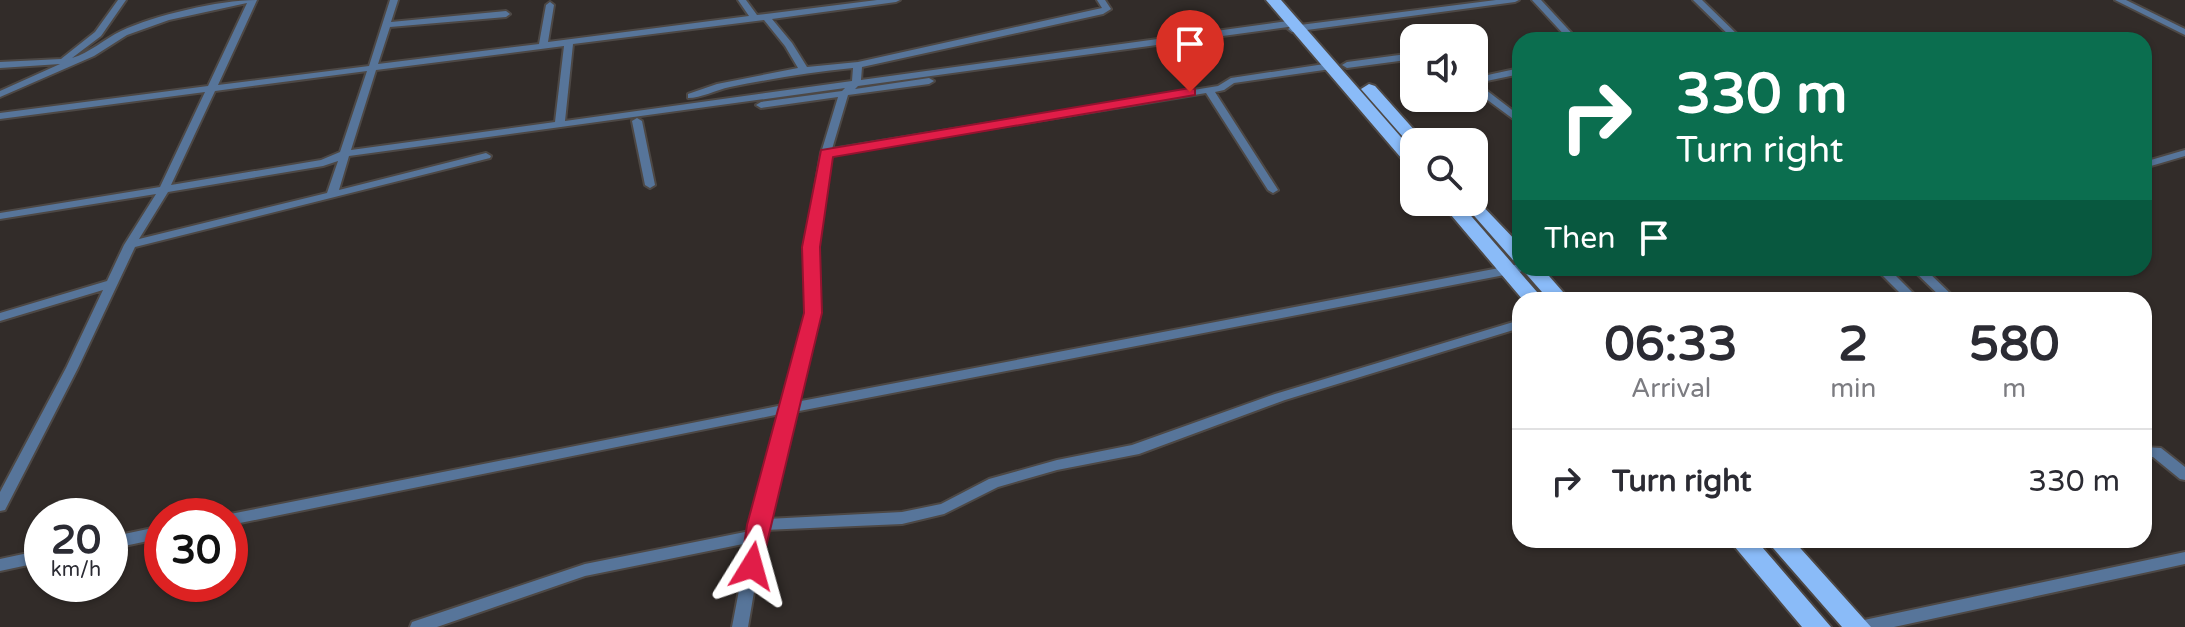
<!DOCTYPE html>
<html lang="en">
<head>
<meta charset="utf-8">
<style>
  :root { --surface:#fff; --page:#f7f7f7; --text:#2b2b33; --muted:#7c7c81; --line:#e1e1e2 }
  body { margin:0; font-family:"Varela Round",sans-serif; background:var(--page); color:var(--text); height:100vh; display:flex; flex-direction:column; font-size:30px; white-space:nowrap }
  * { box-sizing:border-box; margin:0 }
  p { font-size:26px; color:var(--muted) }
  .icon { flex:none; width:44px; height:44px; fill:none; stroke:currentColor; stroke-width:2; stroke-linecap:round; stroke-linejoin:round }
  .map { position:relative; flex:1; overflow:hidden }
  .sheet { position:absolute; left:1512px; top:292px; width:640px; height:256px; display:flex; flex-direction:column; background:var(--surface); border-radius:24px; box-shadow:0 2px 6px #0004 }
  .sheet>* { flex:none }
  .guide { position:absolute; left:1512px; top:32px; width:640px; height:244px; border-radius:24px; box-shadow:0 2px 6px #0004; background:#0b6e4f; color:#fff; overflow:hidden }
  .buttons { position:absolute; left:1400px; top:24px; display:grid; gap:16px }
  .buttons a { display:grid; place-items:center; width:88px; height:88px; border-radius:16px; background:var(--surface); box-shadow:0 2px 6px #0004; font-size:40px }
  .speed { position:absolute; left:24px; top:498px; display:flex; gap:16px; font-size:40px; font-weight:700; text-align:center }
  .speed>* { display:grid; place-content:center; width:104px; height:104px; border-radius:50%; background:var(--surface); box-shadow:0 2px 6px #0004; line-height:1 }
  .speed small { font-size:20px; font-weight:400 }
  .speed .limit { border:12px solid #d22; background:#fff; color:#111 }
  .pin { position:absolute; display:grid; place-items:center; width:68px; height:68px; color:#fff; margin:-82px -34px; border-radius:50% 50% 50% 0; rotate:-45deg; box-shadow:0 0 8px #0007 }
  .pin .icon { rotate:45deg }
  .me { position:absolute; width:88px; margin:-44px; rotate:8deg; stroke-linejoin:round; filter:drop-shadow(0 0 6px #0008) }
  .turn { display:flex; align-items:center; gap:28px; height:168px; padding:0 32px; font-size:36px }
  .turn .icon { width:104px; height:104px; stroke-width:2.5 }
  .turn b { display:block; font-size:56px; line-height:68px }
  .then { display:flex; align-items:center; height:76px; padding:0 32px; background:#0003; gap:16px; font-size:30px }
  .eta { display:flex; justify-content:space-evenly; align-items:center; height:136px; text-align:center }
  .eta b { font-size:48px; font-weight:700; line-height:56px }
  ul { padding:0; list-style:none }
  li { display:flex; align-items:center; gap:24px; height:104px; padding:0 32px; border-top:2px solid var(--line) }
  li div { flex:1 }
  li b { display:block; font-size:30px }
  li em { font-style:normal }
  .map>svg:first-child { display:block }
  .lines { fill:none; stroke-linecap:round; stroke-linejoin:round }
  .street-casing { stroke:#4d4845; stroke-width:4 }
  .primary-casing { stroke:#4d4845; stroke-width:4 }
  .street { fill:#57759a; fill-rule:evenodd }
  .primary { fill:#8abbf8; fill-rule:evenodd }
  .route { fill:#e11d48; stroke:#92132f; stroke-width:2 }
</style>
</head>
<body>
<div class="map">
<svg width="2185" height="627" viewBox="0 0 2185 627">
  <rect width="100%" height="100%" fill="#322c29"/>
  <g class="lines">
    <defs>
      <path id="street" d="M 118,0 L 126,0 L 101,36 L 72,58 C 90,53 104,39 121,31 C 155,15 220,0 257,0 L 218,85 L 369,66 L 390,0 L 398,0 L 391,22 L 506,11 L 510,14 L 506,17 L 390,27 L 378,64 L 539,44 L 546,5 L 550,2 L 554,5 L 548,42 L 749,16 L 738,0 L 746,0 L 757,15 L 877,0 L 900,0 L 896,2 L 772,19 L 792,43 L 807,67 L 858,62 L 1102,8 L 1097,0 L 1105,0 L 1111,9 L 1103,14 L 862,67 L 861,80 L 1295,20 L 1299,23 L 1295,26 L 858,86 L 855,89 L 929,78 L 934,81 L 929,84 L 848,95 L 832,149 L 1218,86 L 1231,78 L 1331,63 L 1336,66 L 1331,69 L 1234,83 L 1224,90 L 1215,92 L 1278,190 L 1273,193 L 1268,190 L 1206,93 L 831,155 L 817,247 L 819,313 L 796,402 L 1520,264 L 1520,268 L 1526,268 L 1520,272 L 794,412 L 767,519 L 902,512 L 941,504 L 989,479 L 1057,460 L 1132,445 L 1275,394 L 1520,320 L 1520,328 L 1285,400 L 1139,454 L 1057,470 L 998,487 L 944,514 L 902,524 L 764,530 L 765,535 L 763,539 L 748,627 L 732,627 L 748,543 L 585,576 L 437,627 L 410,627 L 412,622 L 585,564 L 750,531 L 780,414 L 230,525 L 230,516 L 225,515 L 783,405 L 807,313 L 805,247 L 821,153 L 838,97 L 761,108 L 756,105 L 761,102 L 842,91 L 845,88 L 349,156 L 339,190 L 486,153 L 491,156 L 490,158 L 135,247 L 78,368 L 5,510 L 0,511 L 0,492 L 66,368 L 103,290 L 0,321 L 0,313 L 107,281 L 124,245 L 156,194 L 0,219 L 0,213 L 160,187 L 205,92 L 0,119 L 0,113 L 208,86 L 247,3 L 169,20 L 127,35 L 94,56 L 0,97 L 0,91 L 60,64 L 0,68 L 0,62 L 61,59 L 95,32 ZM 764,20 L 785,46 L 798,68 L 717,84 L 688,94 L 688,98 C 701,98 716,90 730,87 C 771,79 811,72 853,68 L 852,81 L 565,121 L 573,44 ZM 564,46 L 555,122 L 351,150 L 376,70 ZM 367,71 L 340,152 L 321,160 L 171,185 L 215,91 ZM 338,161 L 327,193 L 139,239 L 168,192 L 323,166 Z
        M 1496,0 L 1519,0 L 1515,2 L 1292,32 L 1288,29 L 1292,26 Z
        M 1532,0 L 1541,0 L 1578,40 L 1569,40 Z
        M 1693,0 L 1702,0 L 1743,40 L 1734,40 Z
        M 2115,0 L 2126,0 L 2185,29 L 2185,35 Z
        M 1644,34 L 1651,40 L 1642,40 L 1640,37 Z
        M 1474,45 L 1480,46 L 1481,48 L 1474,51 Z
        M 1414,53 L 1414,59 L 1347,68 L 1342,65 L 1347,62 Z
        M 1520,68 L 1520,74 L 1477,83 L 1520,116 L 1520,124 L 1474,90 L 1474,78 Z
        M 637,118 L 642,121 L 655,185 L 650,188 L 645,185 L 632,121 Z
        M 2185,150 L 2185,156 L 2144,168 L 2144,162 Z
        M 1875,268 L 1888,268 L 1920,300 L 1907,300 Z
        M 1911,268 L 1924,268 L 1957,300 L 1944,300 Z
        M 2144,447 L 2161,448 L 2185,467 L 2185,480 L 2180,479 L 2153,457 L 2144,457 Z
        M 162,526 L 162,538 L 110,549 L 110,537 Z
        M 42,550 L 42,562 L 0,571 L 0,559 Z
        M 2185,552 L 2185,564 L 1894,627 L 1856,627 L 1858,622 L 1864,620 Z"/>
      <path id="primary" d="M 1266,0 L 1281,0 L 1414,152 L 1414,167 L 1408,166 Z
        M 1369,84 L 1375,86 L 1425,142 L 1414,142 L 1414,146 L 1411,146 L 1361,89 Z
        M 1474,197 L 1520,245 L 1520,262 L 1513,260 L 1462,202 L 1474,202 Z
        M 1440,202 L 1459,202 L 1544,300 L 1523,300 Z
        M 1521,268 L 1542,268 L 1570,300 L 1549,300 Z
        M 1729,540 L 1756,540 L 1831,627 L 1802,627 Z
        M 1766,540 L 1793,540 L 1871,627 L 1842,627 Z"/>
    </defs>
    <use href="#street" class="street-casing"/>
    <use href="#primary" class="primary-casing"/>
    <use href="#street" class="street"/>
    <use href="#primary" class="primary"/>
  </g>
  <path class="route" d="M 1190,88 L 1195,89 L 1195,95 L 833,157 L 820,247 L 822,313 L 760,572 L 752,575 L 744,572 L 741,566 L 747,525 L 804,313 L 802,247 L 821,150 Z"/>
</svg>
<div class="buttons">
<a><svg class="icon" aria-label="sound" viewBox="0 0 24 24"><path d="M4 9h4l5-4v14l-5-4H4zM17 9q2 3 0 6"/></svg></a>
<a><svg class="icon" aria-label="search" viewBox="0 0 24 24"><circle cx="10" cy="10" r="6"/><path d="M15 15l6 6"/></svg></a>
</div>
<div class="speed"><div>20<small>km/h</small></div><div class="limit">30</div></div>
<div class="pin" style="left:1190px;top:92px;background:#d93025"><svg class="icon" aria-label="arrive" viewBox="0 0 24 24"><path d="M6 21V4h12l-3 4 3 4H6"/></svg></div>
<svg class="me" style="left:752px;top:566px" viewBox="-20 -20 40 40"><path d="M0-17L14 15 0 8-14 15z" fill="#e11d48" stroke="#fff" stroke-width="4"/></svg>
<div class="guide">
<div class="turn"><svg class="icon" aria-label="right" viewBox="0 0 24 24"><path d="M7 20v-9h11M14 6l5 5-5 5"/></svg><div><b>330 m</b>Turn right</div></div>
<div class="then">Then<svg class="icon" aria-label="arrive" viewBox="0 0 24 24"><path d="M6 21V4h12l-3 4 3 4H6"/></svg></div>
</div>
<section class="sheet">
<div class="eta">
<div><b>06:33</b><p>Arrival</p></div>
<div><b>2</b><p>min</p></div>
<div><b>580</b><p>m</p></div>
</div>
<ul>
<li><svg class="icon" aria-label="right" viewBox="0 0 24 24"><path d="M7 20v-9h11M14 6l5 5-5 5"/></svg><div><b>Turn right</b></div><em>330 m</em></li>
</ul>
</section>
</div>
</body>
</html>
